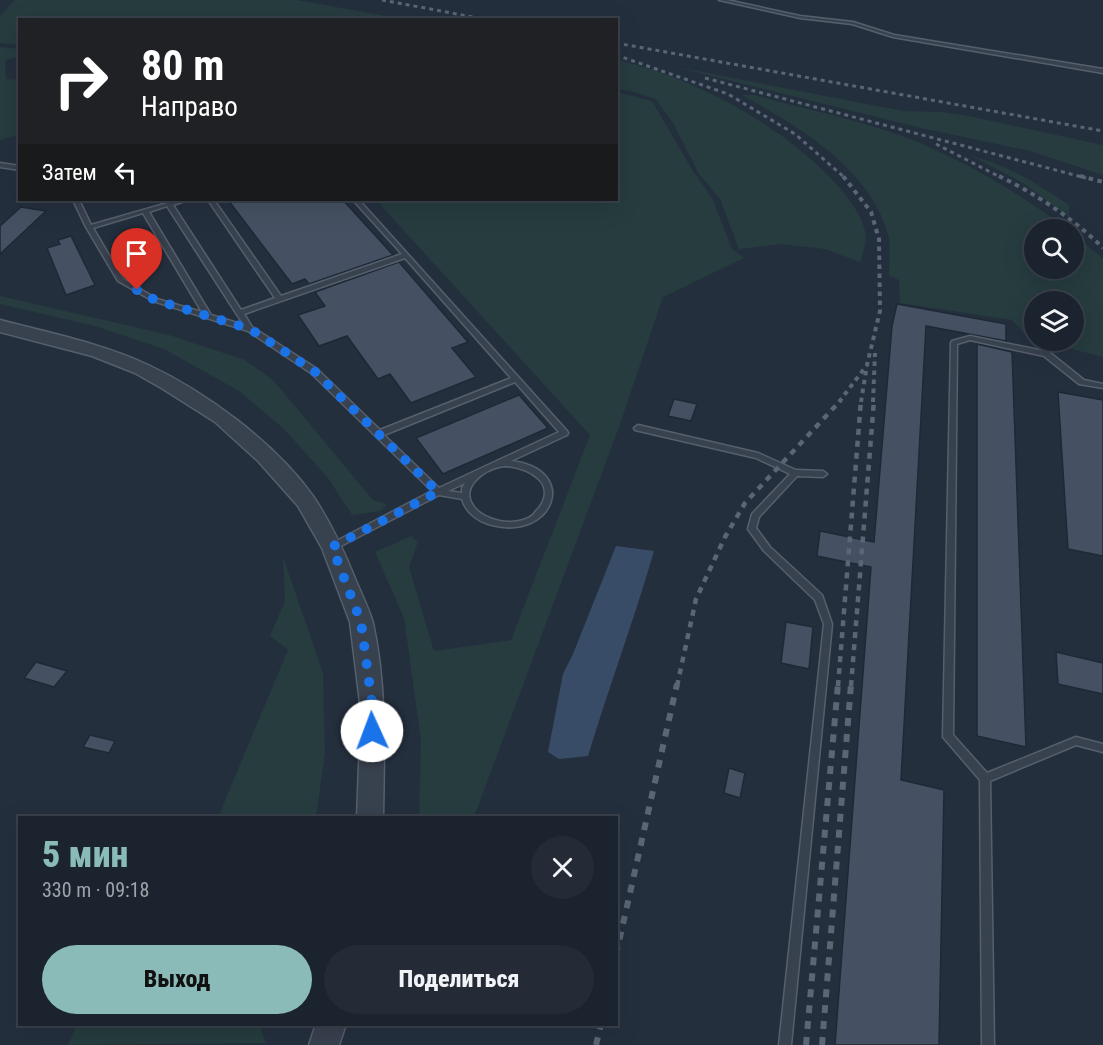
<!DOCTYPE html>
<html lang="ru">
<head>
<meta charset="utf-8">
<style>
  :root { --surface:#1b232e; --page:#242b36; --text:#f1f3f6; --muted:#a0a4aa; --line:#39404a; --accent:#8bbbb9 }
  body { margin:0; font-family:"Roboto Condensed",sans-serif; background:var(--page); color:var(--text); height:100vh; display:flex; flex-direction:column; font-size:22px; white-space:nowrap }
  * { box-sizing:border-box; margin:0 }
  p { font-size:20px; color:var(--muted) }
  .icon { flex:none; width:33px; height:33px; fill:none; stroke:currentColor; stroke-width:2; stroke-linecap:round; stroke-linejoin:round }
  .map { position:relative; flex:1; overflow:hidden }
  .details { position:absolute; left:18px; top:816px; width:600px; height:210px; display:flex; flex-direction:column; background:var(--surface); border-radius:0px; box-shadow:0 6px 24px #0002,0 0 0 2px var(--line) }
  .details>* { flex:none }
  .top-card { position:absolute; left:18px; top:18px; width:600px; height:183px; border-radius:0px; box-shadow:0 6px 24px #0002,0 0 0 2px var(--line); background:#202124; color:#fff; overflow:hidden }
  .fabs { position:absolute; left:1024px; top:219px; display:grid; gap:12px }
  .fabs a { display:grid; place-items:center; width:60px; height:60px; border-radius:50%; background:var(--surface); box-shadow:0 6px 24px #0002,0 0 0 2px var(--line); font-size:30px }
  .pin { position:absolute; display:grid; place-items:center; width:51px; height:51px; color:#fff; margin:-62px -26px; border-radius:50% 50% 50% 0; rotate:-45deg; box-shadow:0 0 6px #0007 }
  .pin .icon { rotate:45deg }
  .me { position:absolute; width:66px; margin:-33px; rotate:358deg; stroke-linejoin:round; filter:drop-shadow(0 0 4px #0008) }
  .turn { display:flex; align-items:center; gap:21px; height:126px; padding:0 24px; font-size:27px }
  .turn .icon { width:78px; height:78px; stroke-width:2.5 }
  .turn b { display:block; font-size:42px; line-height:51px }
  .then { display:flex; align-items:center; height:57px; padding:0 24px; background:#0003; gap:12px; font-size:22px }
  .round { display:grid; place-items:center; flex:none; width:63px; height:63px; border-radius:32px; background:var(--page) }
  .headline { display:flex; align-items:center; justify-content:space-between; height:102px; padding:0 24px }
  h1 { font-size:36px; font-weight:800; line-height:45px; color:var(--accent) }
  .button { display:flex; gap:12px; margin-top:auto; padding:12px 24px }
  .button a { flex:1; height:69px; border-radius:36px; background:var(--accent); color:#111; font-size:24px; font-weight:800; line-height:69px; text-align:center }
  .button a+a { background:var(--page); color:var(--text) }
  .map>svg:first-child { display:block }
  .green { fill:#263c3f }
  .water { fill:#394c67 }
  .building { fill:#455162; stroke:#1f2835; stroke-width:1.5 }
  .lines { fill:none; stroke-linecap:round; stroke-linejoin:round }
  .service-casing { stroke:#565f6c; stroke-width:3 }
  .tertiary-casing { stroke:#565f6c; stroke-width:3 }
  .service { fill:#38414e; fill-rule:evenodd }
  .tertiary { fill:#38414e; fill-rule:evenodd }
  .rail-far3 { stroke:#5a6575; stroke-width:3; stroke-dasharray:4 4; stroke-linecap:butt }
  .rail-far2 { stroke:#5a6575; stroke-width:4; stroke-dasharray:4.5 4.5; stroke-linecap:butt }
  .rail-far1 { stroke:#5a6575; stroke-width:4.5; stroke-dasharray:6 6; stroke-linecap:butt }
  .rail { stroke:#5a6575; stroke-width:6; stroke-dasharray:8 8; stroke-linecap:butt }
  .route { stroke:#1a73e8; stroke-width:10; stroke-dasharray:0 18 }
</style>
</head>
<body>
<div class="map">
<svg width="1103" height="1045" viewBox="0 0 1103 1045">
  <rect width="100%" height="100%" fill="#242f3e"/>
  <path class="green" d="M 15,0 L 297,0 L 402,19 L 20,20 L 19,45 L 0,43 L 0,16 Z
    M 0,47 L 20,49 L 19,57 L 5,60 L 6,79 L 19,80 L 19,135 L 0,140 Z
    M 617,60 C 694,77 788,128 840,188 C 851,202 863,217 866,236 C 867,243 862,255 860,262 L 825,249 L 781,244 L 739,249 L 720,199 L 699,174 L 673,123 L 656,99 L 630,91 L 617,89 Z
    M 676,67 L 903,111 L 942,112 L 968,116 L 1103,145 L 1103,175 L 1030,151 L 921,128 Z
    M 617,92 L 652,101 L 693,171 L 712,198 L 732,249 L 744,258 L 663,297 L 619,427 L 474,817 L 419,817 L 421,740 L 404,618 L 375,552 L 411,536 L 418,542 L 409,567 L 434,651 L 511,640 L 590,435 L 376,200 L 616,200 Z
    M 742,95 L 754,95 C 804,109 856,119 905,137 C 964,160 1017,192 1068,229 L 1035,230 L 1035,268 L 1074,268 L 1074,234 L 1103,259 L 1103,357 L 1041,341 L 1074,340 L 1074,302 L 1035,302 L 1035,339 L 1026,336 L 1012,320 L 900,303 L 899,280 L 889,275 C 889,263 891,246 888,234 C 869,168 799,127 742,95 Z
    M 972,156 C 1012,167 1035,183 1069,205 L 1069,217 L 1023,183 Z
    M 0,296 L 169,335 L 245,360 L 274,381 L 373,500 L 387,504 L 381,511 L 352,515 L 328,478 L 284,429 L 239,391 L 164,349 L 95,326 L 0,304 Z
    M 283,557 L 323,673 L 325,753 L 316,817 L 218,817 L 288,650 L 270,636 L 285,601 Z
    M 77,1025 L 259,1025 L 266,1043 L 68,1045 Z"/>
  <path class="water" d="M 616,546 L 654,551 C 634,620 609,687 588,756 L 559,759 L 548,752 L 563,674 L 573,654 Z"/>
  <path class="building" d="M 228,200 L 343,200 L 393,255 L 309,284 L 305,279 L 292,284 Z
    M 21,207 L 46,211 L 0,254 L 0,226 Z
    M 71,236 L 95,285 L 66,295 L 47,248 L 60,244 L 58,240 Z
    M 399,262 L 468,342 L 452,348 L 476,377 L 411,403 L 390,374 L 378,379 L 347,336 L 319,346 L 298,315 L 325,306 L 315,292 Z
    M 897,304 L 1006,324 L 1006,341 L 926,326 L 901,780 L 944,790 L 939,1045 L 835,1045 L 871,567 L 817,556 L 820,531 L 874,542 L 892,326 Z
    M 977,344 L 1012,352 L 1026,747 L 977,736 Z
    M 1058,392 L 1103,400 L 1103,556 L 1068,549 Z
    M 519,395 L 548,428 L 443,474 L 416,438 Z
    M 674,399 L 697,404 L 691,421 L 668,416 Z
    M 786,622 L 813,627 L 809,669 L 781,663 Z
    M 1056,652 L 1103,663 L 1103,694 L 1058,684 Z
    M 36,662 L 67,671 L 54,687 L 24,678 Z
    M 90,735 L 115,741 L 109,753 L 83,747 Z
    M 729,768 L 745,773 L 740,798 L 724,793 Z"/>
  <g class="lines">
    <defs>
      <path id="service" d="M 719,0 L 727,0 L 800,16 L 853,22 L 894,35 L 1103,69 L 1103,73 L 893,37 L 852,24 L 800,18 Z
        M 0,163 L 20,166 L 20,170 L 0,167 Z
        M 73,200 L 79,200 L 91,225 L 178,200 L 186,200 L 185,201 L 173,205 L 241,310 L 275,298 L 208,200 L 214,200 L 281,296 L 402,254 L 353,200 L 359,200 L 567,431 L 568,433 L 567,435 L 511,461 C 580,469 554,541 492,525 C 479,522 466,513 462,499 L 439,495 L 335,549 L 329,549 L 328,547 L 329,545 L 432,491 L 311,373 L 248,331 L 153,301 L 118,281 L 86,227 ZM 167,206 L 236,313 L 244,325 L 211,315 L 149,212 ZM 143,213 L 202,312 L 157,299 L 123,279 L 93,228 ZM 405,258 L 511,378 L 380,430 L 317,369 L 252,327 L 244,314 ZM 515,382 L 559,432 L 439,488 L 384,435 ZM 508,466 C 530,469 557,483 539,508 C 538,508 534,514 533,515 C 517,528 480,522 471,502 C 463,485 485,470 499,467 C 502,466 505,466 508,466 ZM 465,483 L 462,488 L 462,493 L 448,491 Z
        M 970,336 L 1049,352 L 1084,380 L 1103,384 L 1103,388 L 1079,384 L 1044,356 L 970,340 L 957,344 L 953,735 L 987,773 L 1076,737 L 1103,744 L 1103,752 L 1076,745 L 990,781 L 994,1045 L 982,1045 L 980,780 L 943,737 L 951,343 L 952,341 Z
        M 638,425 L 758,453 L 796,470 L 823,471 L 827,474 L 823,477 L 797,476 L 759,517 L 756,528 L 770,547 L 822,595 L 832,624 L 791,1045 L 779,1045 L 824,624 L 815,600 L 764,551 L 748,529 L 752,514 L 790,474 L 756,458 L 635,430 L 634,428 Z"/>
      <path id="tertiary" d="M 0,320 C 49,333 101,343 148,365 C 206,392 275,443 313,496 C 331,523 344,551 356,581 C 362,595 369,609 373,623 C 387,687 384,752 383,818 L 357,818 L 361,711 L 350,622 L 322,548 L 298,506 L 258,461 L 215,422 L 163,389 L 135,373 L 92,356 L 0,332 Z
        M 316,1024 L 346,1024 L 339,1045 L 309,1045 Z"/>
    </defs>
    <use href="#service" class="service-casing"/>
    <use href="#tertiary" class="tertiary-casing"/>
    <use href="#service" class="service"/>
    <use href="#tertiary" class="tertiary"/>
    <path class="rail-far3" d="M 382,0 L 489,20
      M 616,43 L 1103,131
      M 616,55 L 728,94 L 795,134 L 845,178
      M 705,78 L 1086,178
      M 936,144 L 1002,178"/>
    <path class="rail-far2" d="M 999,176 C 1036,194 1074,219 1103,248
      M 1080,176 L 1103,182
      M 839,402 L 867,365 L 880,311 L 879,239 L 871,212 L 843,176
      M 861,402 L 866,371
      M 873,402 L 875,353"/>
    <path class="rail-far1" d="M 677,686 L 696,599 L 725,537 L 745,503 L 841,400
      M 838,686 L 861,400
      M 851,686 L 874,400"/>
    <path class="rail" d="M 616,955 L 677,684
      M 596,1045 L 601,1024
      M 806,1045 L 838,684
      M 822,1045 L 851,684"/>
  </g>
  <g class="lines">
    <path class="route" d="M 137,290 L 155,300 L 250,329 L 314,371 L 438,492 L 332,547 L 361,622 L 373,711 L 372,731"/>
  </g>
</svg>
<div class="fabs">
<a><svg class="icon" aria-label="search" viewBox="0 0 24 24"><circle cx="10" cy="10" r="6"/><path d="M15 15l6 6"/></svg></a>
<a><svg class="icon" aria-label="layers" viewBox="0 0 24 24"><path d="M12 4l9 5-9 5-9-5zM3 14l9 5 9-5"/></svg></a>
</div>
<div class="pin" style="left:137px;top:290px;background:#d93025"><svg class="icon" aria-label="arrive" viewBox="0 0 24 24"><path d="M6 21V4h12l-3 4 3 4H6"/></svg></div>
<svg class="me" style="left:372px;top:731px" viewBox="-20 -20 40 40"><circle r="19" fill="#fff"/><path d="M0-13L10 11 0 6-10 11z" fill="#1a73e8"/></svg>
<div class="top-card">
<div class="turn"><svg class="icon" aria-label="right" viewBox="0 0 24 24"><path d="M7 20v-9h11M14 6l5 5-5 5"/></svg><div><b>80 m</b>Направо</div></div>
<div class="then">Затем<svg class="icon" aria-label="left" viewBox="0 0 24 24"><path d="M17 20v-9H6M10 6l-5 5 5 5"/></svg></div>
</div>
<section class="details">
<div class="headline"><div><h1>5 мин</h1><p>330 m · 09:18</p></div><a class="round"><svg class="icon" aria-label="close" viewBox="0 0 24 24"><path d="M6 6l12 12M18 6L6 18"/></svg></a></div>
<div class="button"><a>Выход</a><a>Поделиться</a></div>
</section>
</div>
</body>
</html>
